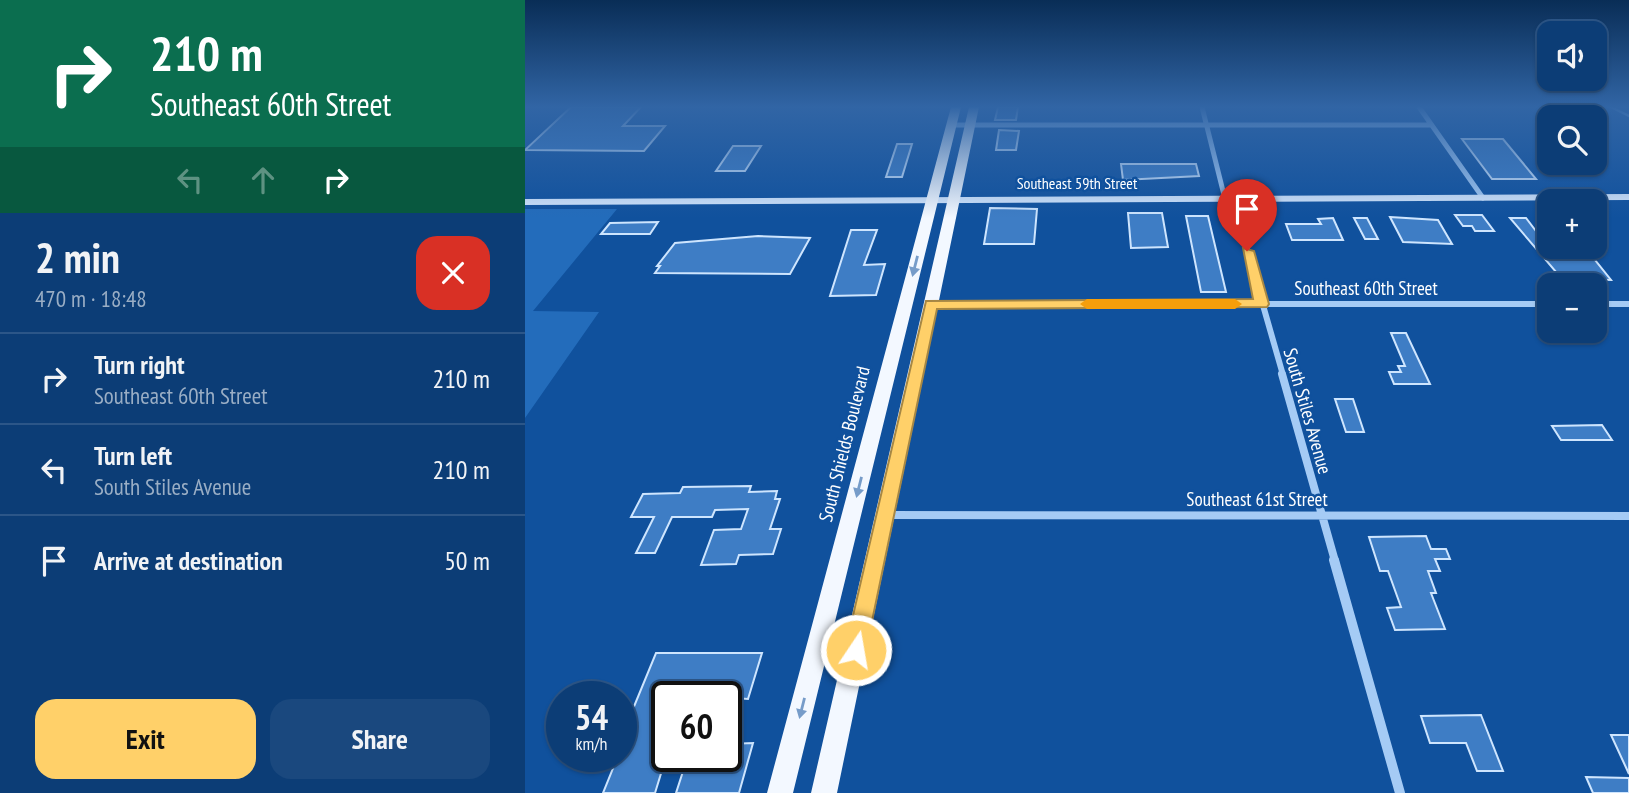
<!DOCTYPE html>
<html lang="en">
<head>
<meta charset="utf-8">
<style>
  :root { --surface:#0c3d76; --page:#1a487e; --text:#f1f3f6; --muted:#9aaec5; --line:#2c5688; --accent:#ffd069 }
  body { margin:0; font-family:"PT Sans Narrow",sans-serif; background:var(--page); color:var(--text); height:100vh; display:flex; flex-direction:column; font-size:26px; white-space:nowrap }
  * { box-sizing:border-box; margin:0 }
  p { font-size:23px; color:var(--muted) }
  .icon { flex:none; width:38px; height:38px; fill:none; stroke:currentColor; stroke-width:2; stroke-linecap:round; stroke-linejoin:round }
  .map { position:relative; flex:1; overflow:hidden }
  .drawer { display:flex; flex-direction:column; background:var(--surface); width:525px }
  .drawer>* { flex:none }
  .top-card { background:#0b6e4f; color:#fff; overflow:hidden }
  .tools { position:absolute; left:1012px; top:21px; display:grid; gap:14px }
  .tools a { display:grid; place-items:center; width:70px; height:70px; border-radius:14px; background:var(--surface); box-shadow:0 2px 5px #0004,0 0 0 2px var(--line); font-size:35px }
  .speed { position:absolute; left:21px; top:681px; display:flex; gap:14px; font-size:35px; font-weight:700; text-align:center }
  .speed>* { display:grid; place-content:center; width:91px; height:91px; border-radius:50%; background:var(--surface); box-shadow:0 2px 5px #0004,0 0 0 2px var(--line); line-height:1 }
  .speed small { font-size:18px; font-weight:400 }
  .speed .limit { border:4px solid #111; border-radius:10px; background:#fff; color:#111 }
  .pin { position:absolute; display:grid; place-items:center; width:60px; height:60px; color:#fff; margin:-72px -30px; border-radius:50% 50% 50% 0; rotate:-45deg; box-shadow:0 0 7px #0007 }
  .pin .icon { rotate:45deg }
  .me { position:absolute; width:77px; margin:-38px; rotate:12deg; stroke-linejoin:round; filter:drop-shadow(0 0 5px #0008) }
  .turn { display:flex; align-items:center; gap:24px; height:147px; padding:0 35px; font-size:32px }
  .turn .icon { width:91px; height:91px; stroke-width:2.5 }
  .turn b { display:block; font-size:49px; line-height:60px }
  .lanes { display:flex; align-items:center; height:66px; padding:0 35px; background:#0003; justify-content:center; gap:35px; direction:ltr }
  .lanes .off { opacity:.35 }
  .round { display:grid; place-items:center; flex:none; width:74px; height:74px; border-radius:21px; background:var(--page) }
  .overview { display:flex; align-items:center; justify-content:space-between; height:119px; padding:0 35px }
  h1 { font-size:42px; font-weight:700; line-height:52px }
  .primary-button { display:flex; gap:14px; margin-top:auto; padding:14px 35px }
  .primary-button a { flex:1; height:80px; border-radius:21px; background:var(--accent); color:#111; font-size:28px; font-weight:700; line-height:80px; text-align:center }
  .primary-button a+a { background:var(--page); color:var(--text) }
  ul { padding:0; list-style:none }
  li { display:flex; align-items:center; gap:21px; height:91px; padding:0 35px; border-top:2px solid var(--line) }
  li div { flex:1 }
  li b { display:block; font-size:26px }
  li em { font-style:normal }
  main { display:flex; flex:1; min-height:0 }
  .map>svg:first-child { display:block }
  .green { fill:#236cbb }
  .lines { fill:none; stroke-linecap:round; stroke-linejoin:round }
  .stream { stroke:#97c6f8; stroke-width:2.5 }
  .building { fill:#3e7dc5; stroke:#cee5fe; stroke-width:2 }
  .minor-far3 { stroke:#a5cbf5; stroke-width:5 }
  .minor-far2 { stroke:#a5cbf5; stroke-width:6 }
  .minor-far1 { stroke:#a5cbf5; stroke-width:8 }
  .minor { stroke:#a5cbf5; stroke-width:10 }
  .secondary { fill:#d6e8fe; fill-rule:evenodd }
  .primary { fill:#f3f8ff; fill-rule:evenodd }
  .oneway { fill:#769cc9 }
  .route { fill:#ffd069; stroke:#a68744; stroke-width:2 }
  .slow { fill:#f59e0b }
  .labels { text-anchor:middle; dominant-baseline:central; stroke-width:5; stroke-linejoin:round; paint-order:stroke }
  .far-street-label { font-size:16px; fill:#fff; stroke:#10519d }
  .street-label { font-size:19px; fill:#fff; stroke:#10519d }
</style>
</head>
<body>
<main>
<section class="drawer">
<div class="top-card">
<div class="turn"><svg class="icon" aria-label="right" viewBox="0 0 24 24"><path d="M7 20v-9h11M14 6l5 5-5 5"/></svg><div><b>210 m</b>Southeast 60th Street</div></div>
<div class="lanes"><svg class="icon off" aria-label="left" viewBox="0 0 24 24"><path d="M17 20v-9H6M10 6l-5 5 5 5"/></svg><svg class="icon off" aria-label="ahead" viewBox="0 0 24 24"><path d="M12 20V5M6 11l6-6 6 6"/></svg><svg class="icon" aria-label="right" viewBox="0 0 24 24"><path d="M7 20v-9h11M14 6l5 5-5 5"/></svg></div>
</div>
<div class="overview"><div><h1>2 min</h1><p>470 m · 18:48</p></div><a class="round" style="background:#d93025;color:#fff"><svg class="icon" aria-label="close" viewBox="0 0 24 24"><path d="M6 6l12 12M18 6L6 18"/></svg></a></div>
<ul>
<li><svg class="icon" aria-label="right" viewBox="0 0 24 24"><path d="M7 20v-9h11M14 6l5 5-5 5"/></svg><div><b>Turn right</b><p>Southeast 60th Street</p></div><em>210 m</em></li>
<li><svg class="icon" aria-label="left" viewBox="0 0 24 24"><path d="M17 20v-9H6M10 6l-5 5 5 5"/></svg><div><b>Turn left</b><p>South Stiles Avenue</p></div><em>210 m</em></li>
<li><svg class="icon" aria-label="arrive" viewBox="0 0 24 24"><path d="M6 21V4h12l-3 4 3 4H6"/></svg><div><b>Arrive at destination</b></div><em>50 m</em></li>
</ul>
<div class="primary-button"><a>Exit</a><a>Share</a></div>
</section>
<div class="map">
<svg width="1104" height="793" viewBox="0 0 1104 793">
  <rect width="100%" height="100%" fill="#10519d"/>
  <path class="green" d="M 0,209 L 92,209 L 8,311 L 74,312 L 0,418 Z"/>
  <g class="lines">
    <path class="stream" d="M 1086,107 L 1104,116"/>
  </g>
  <path class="building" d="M 46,107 L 116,107 L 98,126 L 140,126 L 119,151 L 0,150 Z
    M 473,107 L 493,107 L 491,120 L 470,120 Z
    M 474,130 L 494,131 L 491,150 L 471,150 Z
    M 937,139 L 978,139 L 1011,179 L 967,179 Z
    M 372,144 L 387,144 L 377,177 L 361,177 Z
    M 208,146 L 236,146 L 220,171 L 191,171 Z
    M 596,164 L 671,164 L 674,176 L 598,180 Z
    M 465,208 L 512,209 L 509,244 L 459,244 Z
    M 603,213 L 637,213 L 643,247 L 606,248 Z
    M 930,215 L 957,215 L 969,231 L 950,231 L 947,226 L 938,226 Z
    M 661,216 L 683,216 L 701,292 L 676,292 Z
    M 865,217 L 913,220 L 927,244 L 878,242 Z
    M 808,218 L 818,240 L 767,240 L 761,224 L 796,224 L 793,219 Z
    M 829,218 L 842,218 L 853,239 L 840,239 Z
    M 985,218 L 1001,218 L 1014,235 L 1024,235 L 1024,249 L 1062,250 L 1086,280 L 1037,279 Z
    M 133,222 L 125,234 L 76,234 L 85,223 Z
    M 326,230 L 352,230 L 339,265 L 360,264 L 351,295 L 305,296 Z
    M 233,236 L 285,238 L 265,274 L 130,273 L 135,266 L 132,266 L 150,243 Z
    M 866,333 L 881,333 L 905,384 L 869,384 L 864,372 L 876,372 L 873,366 L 880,366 Z
    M 810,399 L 828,399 L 839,432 L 821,432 Z
    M 1077,425 L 1087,440 L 1036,440 L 1027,426 Z
    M 226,486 L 224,492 L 252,491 L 250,499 L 255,499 L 245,529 L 256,529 L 248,554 L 214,555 L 211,564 L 176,565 L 189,530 L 216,529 L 223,509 L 190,510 L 187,517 L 147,517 L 130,553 L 111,553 L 129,517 L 106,517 L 118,494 L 155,493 L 158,487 Z
    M 901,536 L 906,549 L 921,549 L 925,559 L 910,559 L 915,571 L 903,571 L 911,593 L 906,593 L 920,629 L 870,630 L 862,608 L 876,607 L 863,571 L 855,571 L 844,537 Z
    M 131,653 L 237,653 L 223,699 L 182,696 L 185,690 L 169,684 L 164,696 L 142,696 L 142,721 L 127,755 L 142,754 L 130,793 L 78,793 L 93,756 L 96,756 L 108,721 L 103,721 Z
    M 956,715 L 978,771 L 952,771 L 941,743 L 905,743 L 896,716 Z
    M 1086,735 L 1104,735 L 1104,774 Z
    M 228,743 L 214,793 L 151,793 L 163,756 L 201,756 L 203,744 Z
    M 1061,777 L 1104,778 L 1104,793 L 1068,793 Z"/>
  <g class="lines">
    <path class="minor-far3" d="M 677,107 L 700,199
      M 894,107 L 958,198
      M 426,125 L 906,125
      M 708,199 L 716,227"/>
    <path class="minor-far2" d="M 715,225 L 758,375
      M 406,304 L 1024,304
      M 1069,304 L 1104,304"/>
    <path class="minor-far1" d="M 757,374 L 810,561
      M 361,515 L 1104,516"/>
    <path class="minor" d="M 809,560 L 875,793"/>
    <path class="secondary" d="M 1104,194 L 1104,200 L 0,205 L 0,199 Z"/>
    <path class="primary" d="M 426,107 L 436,107 L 268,793 L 242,793 Z
      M 444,107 L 454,107 L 312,793 L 286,793 Z"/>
  </g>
  <defs><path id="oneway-solid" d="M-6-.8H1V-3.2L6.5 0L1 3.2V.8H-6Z" transform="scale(1.75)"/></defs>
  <g class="oneway">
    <use href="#oneway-solid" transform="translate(390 266) rotate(104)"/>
    <use href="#oneway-solid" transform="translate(334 487) rotate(104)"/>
    <use href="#oneway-solid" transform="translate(277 708) rotate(104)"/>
  </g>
  <linearGradient id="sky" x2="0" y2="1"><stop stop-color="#092d56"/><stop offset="0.49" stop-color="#3165a5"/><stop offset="1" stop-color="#3165a5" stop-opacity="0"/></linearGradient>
  <rect width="1104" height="218" fill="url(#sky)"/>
  <path class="route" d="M 718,248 L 729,251 L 744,304 L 742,307 L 412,309 L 341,650 L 338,658 L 331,661 L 323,658 L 320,650 L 401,301 L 728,299 Z"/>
  <path class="slow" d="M 562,299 L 710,299 L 717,304 L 710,309 L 562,309 L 555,304 Z"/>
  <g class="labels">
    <g class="far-street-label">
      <text x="552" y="183">Southeast 59th Street</text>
    </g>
    <g class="street-label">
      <text x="841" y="288">Southeast 60th Street</text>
      <text transform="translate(783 411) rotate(74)">South Stiles Avenue</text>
      <text transform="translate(319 444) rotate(-76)">South Shields Boulevard</text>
      <text x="732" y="499">Southeast 61st Street</text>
    </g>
  </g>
</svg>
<div class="tools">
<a><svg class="icon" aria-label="sound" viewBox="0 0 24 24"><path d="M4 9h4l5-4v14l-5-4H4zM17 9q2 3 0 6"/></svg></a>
<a><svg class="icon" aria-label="search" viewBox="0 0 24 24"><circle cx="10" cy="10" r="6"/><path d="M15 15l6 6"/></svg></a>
<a>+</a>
<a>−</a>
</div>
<div class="speed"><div>54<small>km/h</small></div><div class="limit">60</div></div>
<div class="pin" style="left:722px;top:251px;background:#d93025"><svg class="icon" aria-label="arrive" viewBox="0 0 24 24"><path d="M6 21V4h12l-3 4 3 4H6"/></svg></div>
<svg class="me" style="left:331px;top:650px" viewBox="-20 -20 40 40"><circle r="17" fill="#ffd069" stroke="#fff" stroke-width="3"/><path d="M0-11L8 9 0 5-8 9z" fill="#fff"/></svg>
</div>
</main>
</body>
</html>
